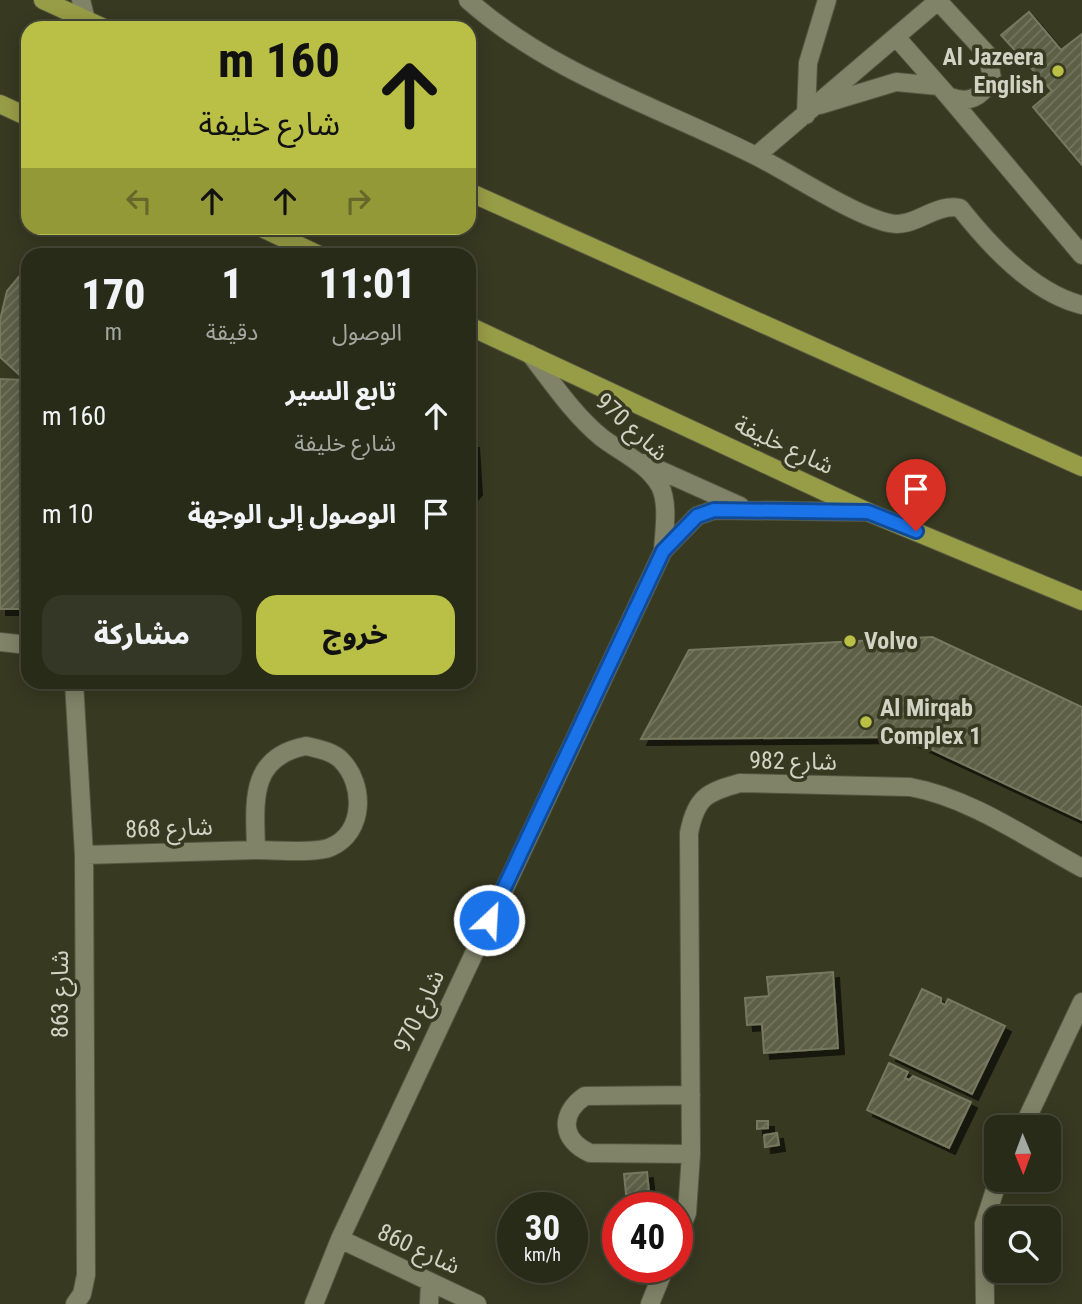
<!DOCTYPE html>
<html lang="ar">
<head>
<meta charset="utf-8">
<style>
  :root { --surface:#292b19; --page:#353726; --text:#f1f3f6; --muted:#a5a7a2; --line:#454738; --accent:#bac046 }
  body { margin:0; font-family:"Roboto Condensed","Noto Sans Arabic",sans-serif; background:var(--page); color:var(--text); direction:rtl; height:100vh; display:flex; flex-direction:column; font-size:26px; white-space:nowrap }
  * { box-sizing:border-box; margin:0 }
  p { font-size:23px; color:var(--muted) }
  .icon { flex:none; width:38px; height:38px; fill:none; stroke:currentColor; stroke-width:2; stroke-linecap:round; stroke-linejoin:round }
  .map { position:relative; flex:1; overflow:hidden; direction:ltr }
  .details { position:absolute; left:21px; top:248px; width:455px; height:441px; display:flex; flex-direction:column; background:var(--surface); border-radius:21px; box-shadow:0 4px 18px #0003,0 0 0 2px var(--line); direction:rtl }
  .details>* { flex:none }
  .guide { position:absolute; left:21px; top:21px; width:455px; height:214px; border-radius:21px; box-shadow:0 4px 18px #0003,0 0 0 2px var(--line); direction:rtl; background:#bac046; color:#111; overflow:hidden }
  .needle { width:46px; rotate:179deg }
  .controls { position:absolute; left:984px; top:1115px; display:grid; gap:14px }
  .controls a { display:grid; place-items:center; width:77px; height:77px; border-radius:14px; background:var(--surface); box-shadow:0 4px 18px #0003,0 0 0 2px var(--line); font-size:35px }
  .speed { position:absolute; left:497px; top:1192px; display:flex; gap:14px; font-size:35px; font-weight:700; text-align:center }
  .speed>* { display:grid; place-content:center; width:91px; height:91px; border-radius:50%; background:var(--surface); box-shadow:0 4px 18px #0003,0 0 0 2px var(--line); line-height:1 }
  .speed small { font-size:18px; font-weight:400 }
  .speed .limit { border:10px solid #d22; background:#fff; color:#111 }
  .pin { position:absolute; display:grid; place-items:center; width:60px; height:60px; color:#fff; margin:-72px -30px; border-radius:50% 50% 50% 0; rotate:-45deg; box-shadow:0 0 7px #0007 }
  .pin .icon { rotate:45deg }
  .me { position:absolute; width:77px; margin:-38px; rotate:25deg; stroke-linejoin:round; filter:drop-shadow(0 0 5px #0008) }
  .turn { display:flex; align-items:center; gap:24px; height:147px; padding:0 21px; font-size:32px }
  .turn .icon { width:91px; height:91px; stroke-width:2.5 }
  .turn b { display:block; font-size:49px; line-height:60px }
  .lanes { display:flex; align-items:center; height:66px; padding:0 21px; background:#0003; justify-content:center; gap:35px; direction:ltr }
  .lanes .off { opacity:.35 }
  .eta { display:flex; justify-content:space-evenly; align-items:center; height:119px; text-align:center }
  .eta b { font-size:42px; font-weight:800; line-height:49px }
  .primary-button { display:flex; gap:14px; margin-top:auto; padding:14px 21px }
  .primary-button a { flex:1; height:80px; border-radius:21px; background:var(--accent); color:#111; font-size:28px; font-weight:800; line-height:80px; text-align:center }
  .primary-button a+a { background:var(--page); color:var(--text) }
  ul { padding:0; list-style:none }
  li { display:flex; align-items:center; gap:21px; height:98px; padding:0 21px }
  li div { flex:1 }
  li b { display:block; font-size:26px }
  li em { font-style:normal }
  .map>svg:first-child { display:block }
  .building { fill:url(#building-hatch); stroke:#76795e; stroke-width:2; filter:url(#shadow) }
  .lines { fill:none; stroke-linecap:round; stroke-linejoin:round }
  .minor-casing { stroke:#545640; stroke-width:20 }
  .major-casing { stroke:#545640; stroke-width:20 }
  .minor { stroke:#808368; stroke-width:18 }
  .major { stroke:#979c46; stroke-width:18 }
  .route-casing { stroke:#114b97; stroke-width:18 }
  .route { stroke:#1a73e8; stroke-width:12 }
  .poi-dot { fill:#bac046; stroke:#373921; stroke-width:2.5 }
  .labels { text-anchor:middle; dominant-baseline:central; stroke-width:7; stroke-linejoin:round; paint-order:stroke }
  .poi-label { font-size:24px; font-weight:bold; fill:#d1d3c4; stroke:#373921; text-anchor:start }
  .street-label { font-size:24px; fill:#d1d3c4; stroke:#373921 }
</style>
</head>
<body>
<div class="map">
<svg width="1082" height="1304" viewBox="0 0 1082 1304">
  <defs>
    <pattern id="building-hatch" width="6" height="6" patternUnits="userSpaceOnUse" patternTransform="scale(1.75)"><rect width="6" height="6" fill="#5d6046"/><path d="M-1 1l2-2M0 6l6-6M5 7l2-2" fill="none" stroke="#73765f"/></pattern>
    <filter id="shadow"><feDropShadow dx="6" dy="6" stdDeviation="0" flood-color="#0009"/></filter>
  </defs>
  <rect width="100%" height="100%" fill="#373921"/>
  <path class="building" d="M 1029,12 L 1061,50 L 1082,34 L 1082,165 L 1033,107 L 1052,91 L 1001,35 Z
    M 28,266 L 28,609 L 0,609 L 0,379 L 25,380 L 0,357 L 0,320 L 7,291 Z
    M 469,442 L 473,442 L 476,489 L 469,497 Z
    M 932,637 L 1082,707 L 1082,820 L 905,737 L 641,739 L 689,650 Z
    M 833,972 L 838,1048 L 764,1053 L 762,1024 L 747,1025 L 745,998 L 769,996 L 767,977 Z
    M 922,989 L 941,998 L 941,1003 L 945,1005 L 948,999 L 1005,1026 L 972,1094 L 890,1055 Z
    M 889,1063 L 908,1072 L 905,1078 L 909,1080 L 913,1076 L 971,1102 L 949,1148 L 867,1110 Z
    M 757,1121 L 768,1121 L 768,1128 L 757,1129 Z
    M 777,1133 L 779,1145 L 765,1147 L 764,1135 Z
    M 647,1172 L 649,1192 L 626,1194 L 624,1174 Z"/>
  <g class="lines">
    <defs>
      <path id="minor" d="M 81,0 L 86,20
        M 468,0 C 551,74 659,107 756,156 C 792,174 853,215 889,223 C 915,229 933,203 960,208 C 990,246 1033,293 1082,305
        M 896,37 L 948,96 C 969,105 981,97 992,79 L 988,55 L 938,1
        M 948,96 L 1082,255
        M 820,105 L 896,82 L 939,86
        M 806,115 L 808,63 L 827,0
        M 756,156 L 939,0
        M 530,354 C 552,382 573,414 601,437 C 620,452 647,463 660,486 C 669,504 664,531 663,551
        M 644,463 L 740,506
        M 0,642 L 28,645
        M 74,682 L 84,855 L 86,1275 L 82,1294 L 75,1304
        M 306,746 C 318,749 332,751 341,760 C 365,784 365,832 331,847 C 316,854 275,850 256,850 C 255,803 248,757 306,746 Z
        M 84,855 L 256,850
        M 1023,1127 L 1082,1002
        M 691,1154 L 590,1153 C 561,1140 559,1114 585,1096 L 691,1095
        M 677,1238 L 687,1213 L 691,1154 L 689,833 C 696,797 707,792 740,783 L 910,787 C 971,798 1028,839 1082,868
        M 340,1239 L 477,1304
        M 314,1304 L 340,1239 L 663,551 L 697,516 L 714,510 L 868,512
        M 429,1304 L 430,1282
        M 650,1304 L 665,1267
        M 985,1304 L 984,1224 L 998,1180"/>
      <path id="major" d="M 43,0 L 104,28
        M 0,104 L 28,117
        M 469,192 L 1082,467
        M 262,228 L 321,256
        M 469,326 L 868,512 L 1082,601"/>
    </defs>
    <use href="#minor" class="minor-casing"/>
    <use href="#major" class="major-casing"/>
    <use href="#minor" class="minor"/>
    <use href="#major" class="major"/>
  </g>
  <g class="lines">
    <defs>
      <path id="route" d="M 489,920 L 663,551 L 697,516 L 714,510 L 868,512 L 916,531"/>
    </defs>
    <use href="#route" class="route-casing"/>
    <use href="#route" class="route"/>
  </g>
  <g class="poi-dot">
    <circle cx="1058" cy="71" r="7"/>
    <circle cx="850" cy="641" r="7"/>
    <circle cx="866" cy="722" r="7"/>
  </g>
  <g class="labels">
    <g class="poi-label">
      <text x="1044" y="57" text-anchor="end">Al Jazeera<tspan x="1044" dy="28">English</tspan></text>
      <text x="864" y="641">Volvo</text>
      <text x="880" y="708">Al Mirqab<tspan x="880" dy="28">Complex 1</tspan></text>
    </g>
    <g class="street-label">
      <text transform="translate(632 427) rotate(42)">شارع 970</text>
      <text transform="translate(784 445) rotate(25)">شارع خليفة</text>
      <text transform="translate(793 761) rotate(1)">شارع 982</text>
      <text transform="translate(169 828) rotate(-2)">شارع 868</text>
      <text transform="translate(60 994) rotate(-90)">شارع 863</text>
      <text transform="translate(419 1011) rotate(-65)">شارع 970</text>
      <text transform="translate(419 1249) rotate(25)">شارع 860</text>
    </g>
  </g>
</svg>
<div class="controls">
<a><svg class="needle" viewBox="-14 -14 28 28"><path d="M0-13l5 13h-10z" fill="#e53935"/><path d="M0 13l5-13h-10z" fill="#a5a7a2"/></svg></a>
<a><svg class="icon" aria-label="search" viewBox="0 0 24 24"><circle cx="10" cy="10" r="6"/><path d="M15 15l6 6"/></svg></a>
</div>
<div class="speed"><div>30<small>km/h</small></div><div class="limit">40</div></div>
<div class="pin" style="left:916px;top:531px;background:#d93025"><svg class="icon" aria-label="arrive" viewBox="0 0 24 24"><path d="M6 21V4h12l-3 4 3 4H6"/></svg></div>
<svg class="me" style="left:489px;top:920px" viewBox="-20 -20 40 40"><circle r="17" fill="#1a73e8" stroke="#fff" stroke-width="3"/><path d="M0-11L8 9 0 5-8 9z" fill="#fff"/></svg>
<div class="guide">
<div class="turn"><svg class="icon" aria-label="ahead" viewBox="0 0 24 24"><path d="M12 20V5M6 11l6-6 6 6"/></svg><div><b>160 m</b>شارع خليفة</div></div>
<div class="lanes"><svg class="icon off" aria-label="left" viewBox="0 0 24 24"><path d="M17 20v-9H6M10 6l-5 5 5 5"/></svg><svg class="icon" aria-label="ahead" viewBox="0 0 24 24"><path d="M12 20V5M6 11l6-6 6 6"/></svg><svg class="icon" aria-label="ahead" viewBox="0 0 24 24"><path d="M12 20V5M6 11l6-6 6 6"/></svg><svg class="icon off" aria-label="right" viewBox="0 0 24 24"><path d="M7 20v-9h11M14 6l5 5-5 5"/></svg></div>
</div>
<section class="details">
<div class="eta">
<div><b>11:01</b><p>الوصول</p></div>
<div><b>1</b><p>دقيقة</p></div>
<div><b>170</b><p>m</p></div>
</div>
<ul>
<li><svg class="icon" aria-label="ahead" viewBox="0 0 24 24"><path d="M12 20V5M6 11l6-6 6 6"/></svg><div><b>تابع السير</b><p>شارع خليفة</p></div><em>160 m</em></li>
<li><svg class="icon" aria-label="arrive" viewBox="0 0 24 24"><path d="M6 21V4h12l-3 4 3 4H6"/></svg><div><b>الوصول إلى الوجهة</b></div><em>10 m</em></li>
</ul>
<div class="primary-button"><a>خروج</a><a>مشاركة</a></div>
</section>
</div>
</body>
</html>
